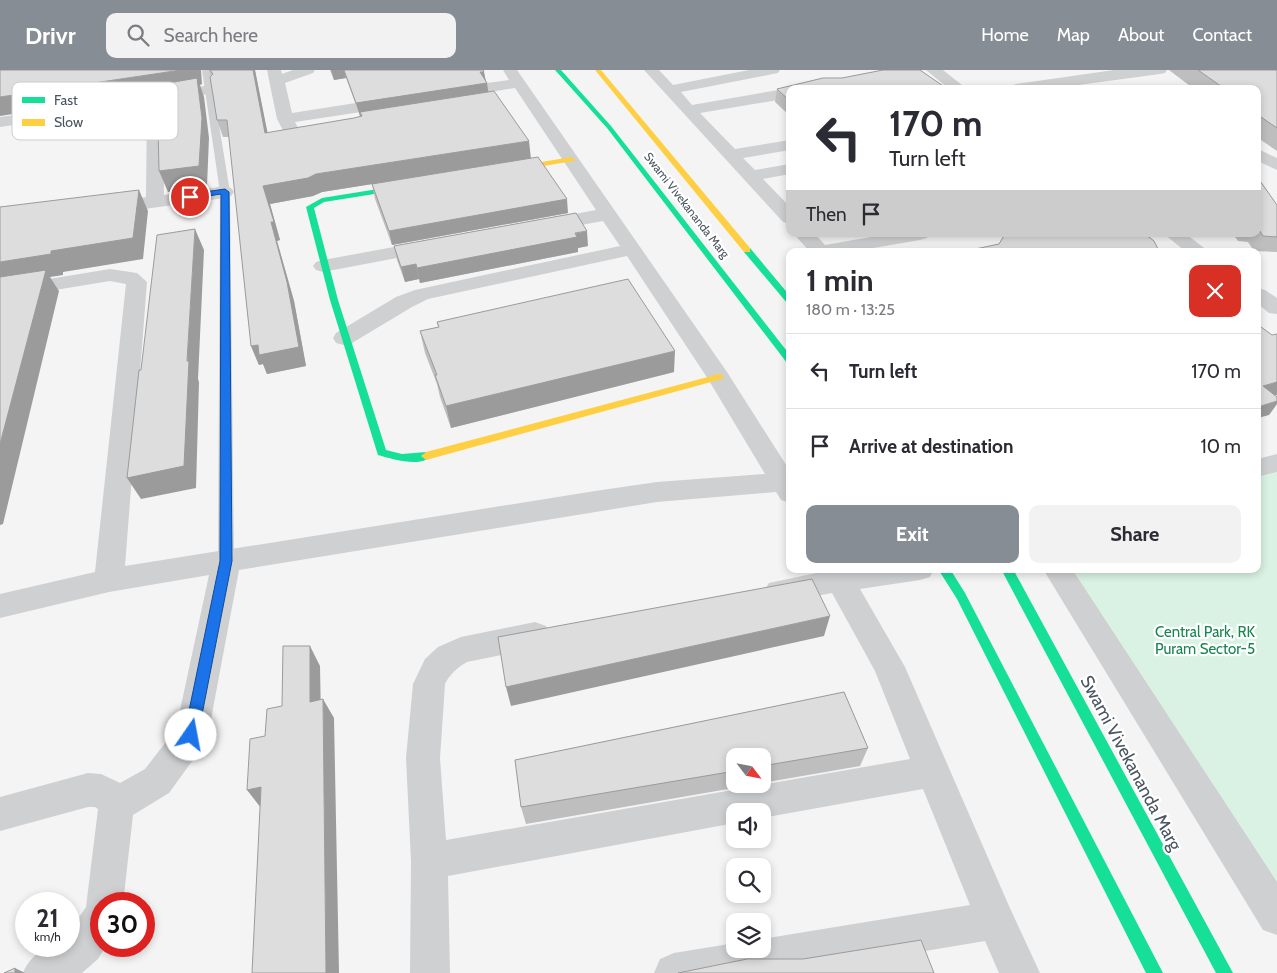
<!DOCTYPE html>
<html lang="en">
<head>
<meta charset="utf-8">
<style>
  :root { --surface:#fff; --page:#f2f2f3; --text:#2b2b33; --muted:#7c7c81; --line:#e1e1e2; --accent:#868d94 }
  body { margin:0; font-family:Cabin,sans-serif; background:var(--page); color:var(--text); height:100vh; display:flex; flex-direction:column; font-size:19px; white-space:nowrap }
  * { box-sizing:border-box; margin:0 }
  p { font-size:16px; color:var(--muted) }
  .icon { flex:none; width:28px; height:28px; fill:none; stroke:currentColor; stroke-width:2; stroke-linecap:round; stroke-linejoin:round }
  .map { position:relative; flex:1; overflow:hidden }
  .side { position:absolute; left:786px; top:178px; width:475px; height:325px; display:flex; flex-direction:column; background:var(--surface); border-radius:10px; box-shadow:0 2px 8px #0003 }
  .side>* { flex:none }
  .banner { position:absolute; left:786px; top:15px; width:475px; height:152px; border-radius:10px; box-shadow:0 2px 8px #0003; background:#fff; color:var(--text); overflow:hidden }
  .needle { width:32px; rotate:122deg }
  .tools { position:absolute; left:726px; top:678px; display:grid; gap:10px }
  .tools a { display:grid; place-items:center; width:45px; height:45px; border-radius:10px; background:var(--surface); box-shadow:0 2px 8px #0003; font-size:25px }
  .speed { position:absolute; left:15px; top:822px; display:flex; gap:10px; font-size:25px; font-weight:700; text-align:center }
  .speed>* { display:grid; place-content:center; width:65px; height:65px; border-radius:50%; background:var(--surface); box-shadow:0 2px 8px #0003; line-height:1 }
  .speed small { font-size:12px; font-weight:400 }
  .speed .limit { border:8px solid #d22; background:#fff; color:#111 }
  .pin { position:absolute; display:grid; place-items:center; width:42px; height:42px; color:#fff; margin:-21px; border:2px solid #fff; border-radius:50%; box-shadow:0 1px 5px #0007 }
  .me { position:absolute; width:55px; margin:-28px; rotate:12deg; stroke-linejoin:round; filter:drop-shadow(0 0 4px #0008) }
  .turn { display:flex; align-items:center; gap:18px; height:105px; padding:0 20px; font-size:22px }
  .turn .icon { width:65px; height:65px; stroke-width:2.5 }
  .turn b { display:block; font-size:35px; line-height:42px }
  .then { display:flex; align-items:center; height:48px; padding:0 20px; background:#0003; gap:10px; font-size:19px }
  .round { display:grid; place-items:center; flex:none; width:52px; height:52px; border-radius:10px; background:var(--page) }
  .headline { display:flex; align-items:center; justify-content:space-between; height:85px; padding:0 20px }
  h1 { font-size:30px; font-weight:700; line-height:38px }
  .primary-button { display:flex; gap:10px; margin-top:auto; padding:10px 20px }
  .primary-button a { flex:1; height:58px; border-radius:10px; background:var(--accent); color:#fff; font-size:20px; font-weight:700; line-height:58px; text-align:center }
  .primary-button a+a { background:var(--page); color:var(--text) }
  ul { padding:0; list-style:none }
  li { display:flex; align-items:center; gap:15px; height:75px; padding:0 20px; border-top:1px solid var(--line) }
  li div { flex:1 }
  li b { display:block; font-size:19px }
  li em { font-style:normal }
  header { display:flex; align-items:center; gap:30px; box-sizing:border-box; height:70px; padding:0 25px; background:var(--accent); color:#fff }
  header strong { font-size:24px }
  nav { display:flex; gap:28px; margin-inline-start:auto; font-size:18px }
  .search { width:350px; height:45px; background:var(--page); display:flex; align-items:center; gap:12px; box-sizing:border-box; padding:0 18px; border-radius:10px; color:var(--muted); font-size:19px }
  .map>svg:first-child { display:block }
  .green { fill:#d9f2e3 }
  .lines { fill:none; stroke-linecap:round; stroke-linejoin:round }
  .lane { fill:#ced0d2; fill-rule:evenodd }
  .street { fill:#ced0d2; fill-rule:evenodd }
  .fast { fill:#16e098; fill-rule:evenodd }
  .slow { fill:#ffcf43; fill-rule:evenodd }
  .wall { fill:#bebebf }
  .shaded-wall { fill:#9b9b9b }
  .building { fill:#ddddde; stroke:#9b9b9b }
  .route { fill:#1a73e8; stroke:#114b97 }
  .labels { text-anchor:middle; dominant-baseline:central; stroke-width:4.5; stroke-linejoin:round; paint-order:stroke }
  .far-street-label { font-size:12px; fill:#4a5661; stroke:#fff }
  .park-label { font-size:15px; fill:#17864f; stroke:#fff }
  .near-street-label { font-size:18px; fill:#4a5661; stroke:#fff }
  .key { fill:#fff; stroke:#c9ccd0; stroke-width:1 }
  .key-label { font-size:14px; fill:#4a5661 }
</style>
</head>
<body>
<header>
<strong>Drivr</strong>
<div class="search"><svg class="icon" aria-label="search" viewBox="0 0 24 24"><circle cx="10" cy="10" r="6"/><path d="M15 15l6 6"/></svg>Search here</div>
<nav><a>Home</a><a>Map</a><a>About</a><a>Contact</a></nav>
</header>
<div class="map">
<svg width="1277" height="903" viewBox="0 0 1277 903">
  <rect width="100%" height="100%" fill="#f4f4f4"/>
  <path class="green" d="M 1277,402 L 1277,813 L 1071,499 L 1258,499 L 1258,408 Z"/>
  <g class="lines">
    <path class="lane" d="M 202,0 L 210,0 L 230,122 L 234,491 L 232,496 L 226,498 L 220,496 L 218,491 L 220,122 Z"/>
    <path class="street" d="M 267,0 L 281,0 L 282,4 L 293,0 L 315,0 L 313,3 L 285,13 L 292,43 L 394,27 L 400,29 L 402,32 L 400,35 L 394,37 L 295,52 L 298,58 L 325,54 L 331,55 L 333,59 L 331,63 C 316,66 301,69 286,66 L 277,49 Z
      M 503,0 L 517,0 L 727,302 L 790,401 L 790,433 L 781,430 L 776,422 L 657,432 L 239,500 L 208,665 L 203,676 L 169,723 L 133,745 L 123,834 L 101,834 L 101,876 L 106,876 L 98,889 L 82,903 L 23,903 C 32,882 46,876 69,876 L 69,862 L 86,837 L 98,739 L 95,737 L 88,737 L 0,761 L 0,727 L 88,703 L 101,704 L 120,713 L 145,699 L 176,659 L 209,505 L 109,522 L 0,548 L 0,524 L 95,502 L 126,214 L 110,211 L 0,229 L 0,217 L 110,199 L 137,203 L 147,212 L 125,496 L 595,421 L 657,412 L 765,404 L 708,309 L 627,186 L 428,229 L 412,237 L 352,273 L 344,275 L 336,273 L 333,268 L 336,263 L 396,227 L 415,220 L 620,176 L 603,151 L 543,162 L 536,160 L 533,156 L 536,152 L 543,150 L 596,140 L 515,18 L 451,28 L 445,26 L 443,23 L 445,20 L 451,18 L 509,10 Z
      M 644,0 L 659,0 L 673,15 L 749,0 L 780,0 L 778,3 L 773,4 L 681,22 L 692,35 L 790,18 L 792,19 L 790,19 L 790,28 L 700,43 L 735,79 L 790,70 L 790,80 L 743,88 L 755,100 L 790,94 L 790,104 L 763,109 L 790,137 L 790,154 L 783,152 Z
      M 926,0 L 943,0 L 967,19 L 949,19 Z
      M 1114,0 L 1167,0 L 1165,3 L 1160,4 L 1049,19 L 1008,19 L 1011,16 L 1016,14 Z
      M 209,15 L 214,17 L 217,20 L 214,23 L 163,32 L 164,125 L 225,116 L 231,118 L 234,122 L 231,126 L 225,128 L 137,140 L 130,138 L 128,134 L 130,130 L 146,127 L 147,35 L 0,57 L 0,47 L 158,25 Z
      M 1258,79 L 1277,88 L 1277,100 L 1258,91 Z
      M 794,164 L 815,164 L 825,175 L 888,164 L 930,164 L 927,168 L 920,170 L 856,181 L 809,181 Z
      M 1164,164 L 1186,164 L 1208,181 L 1185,181 Z
      M 432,170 L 439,172 L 442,176 L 439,180 L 323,202 L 316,200 L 313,196 L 316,192 L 323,190 Z
      M 1258,218 L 1265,220 L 1277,228 L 1277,244 L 1269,243 L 1258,234 Z
      M 1277,384 L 1277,402 L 1258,407 L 1258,389 Z
      M 820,499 L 934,499 L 930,507 L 920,510 L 860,519 L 905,597 L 1009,836 L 1040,903 L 999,903 L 985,871 L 794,903 L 654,903 L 660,889 L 674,883 L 735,873 L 735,879 L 762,879 L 762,869 L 970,835 L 923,719 L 762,748 L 762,741 L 735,741 L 735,753 L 448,806 L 450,903 L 410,903 L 411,791 L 406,688 L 413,614 L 425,589 L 438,577 L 461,567 L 535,552 L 546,556 L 550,565 L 546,574 L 535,578 L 467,592 C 458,597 449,605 445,614 L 440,688 L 446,770 L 910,689 L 875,601 L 832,523 L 779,533 L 769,529 L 764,521 L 769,513 L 821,502 Z
      M 1043,499 L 1072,499 L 1277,812 L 1277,865 L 1263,860 Z"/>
    <path class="fast" d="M 555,0 L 561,0 L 611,56 L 790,285 L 790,294 L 787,293 L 607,58 Z
      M 409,114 L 413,116 L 412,118 L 324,132 L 314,138 L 338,230 L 386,380 L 402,384 L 426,382 L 431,386 C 421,398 392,389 378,385 L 377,382 L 330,230 L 306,137 L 322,128 Z
      M 744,178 L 750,178 L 790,226 L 790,234 L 787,233 L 744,182 Z
      M 938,499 L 950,499 L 965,523 L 1163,903 L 1146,903 L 957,529 Z
      M 1001,499 L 1013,499 L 1233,903 L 1216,903 Z"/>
    <path class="slow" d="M 595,0 L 601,0 L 750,178 L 750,182 L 744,182 Z
      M 571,87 L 575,89 L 574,91 L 506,102 L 502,100 L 506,98 Z
      M 719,304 L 722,305 L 724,307 L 722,309 L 426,390 L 421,386 L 426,382 Z"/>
  </g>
  <path class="wall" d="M 209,0 L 255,0 L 267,63 L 354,48 L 361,46 L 360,46 L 346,8 L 334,10 L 330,0 L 483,0 L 484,2 L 488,21 L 531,88 L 568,143 L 392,175 L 375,129 L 372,114 L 472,98 L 322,122 L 313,126 L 270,134 L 280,170 L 277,171 L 294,231 L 306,296 L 267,304 L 263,294 L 259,295 L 251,276 L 229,67 L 223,67 L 217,50 L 211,6 Z
    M 883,0 L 920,0 L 946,18 L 946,19 L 790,19 L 790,46 L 775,32 L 777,19 L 823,8 L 842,8 Z
    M 1169,0 L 1277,0 L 1277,81 L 1258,68 L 1258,19 L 1194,19 Z
    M 1258,108 L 1277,135 L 1277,182 L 1254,181 L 1248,172 L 1238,171 L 1233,164 L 1258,164 Z
    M 394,176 L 588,176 L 578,178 L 578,182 L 420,213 L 419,209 L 405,212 L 397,190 Z
    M 437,252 L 674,302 L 451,358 L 440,327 L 437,314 L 425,283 L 420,261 L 438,257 Z
    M 844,622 L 868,678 L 860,696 L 762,713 L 762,686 L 735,686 L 735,714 L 757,714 L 526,754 L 521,737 L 515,690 Z"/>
  <path class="shaded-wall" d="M 181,0 L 201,0 L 202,14 L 200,15 L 204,27 L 209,68 L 207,116 L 168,122 L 159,101 L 198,15 L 0,46 L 0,27 Z
    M 253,0 L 255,0 L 271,80 L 265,63 Z
    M 331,0 L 344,0 L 346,8 L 334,10 Z
    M 480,2 L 484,2 L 486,13 L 487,13 L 489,26 L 360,42 L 361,46 L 360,46 L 356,33 Z
    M 529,71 L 531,89 L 322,122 L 313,126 L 270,134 L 280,170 L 277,171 L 294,231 L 306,296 L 267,304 L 263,294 L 259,295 L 251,276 L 271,152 L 263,116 L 316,104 Z
    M 139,120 L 148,141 L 143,189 L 63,202 L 63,205 L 50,207 L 59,221 L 3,454 L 0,455 L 0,192 L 51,181 Z
    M 567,129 L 568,143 L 392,175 L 389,161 Z
    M 195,159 L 204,180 L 198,309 L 199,312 L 196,418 L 141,429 L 127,408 L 187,291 Z
    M 587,161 L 588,176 L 578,178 L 578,182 L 420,213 L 417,198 Z
    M 416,194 L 419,209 L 405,212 L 401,197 Z
    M 675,281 L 674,302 L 451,358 L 446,336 Z
    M 1277,312 L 1277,325 L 1258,330 L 1263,316 Z
    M 1277,331 L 1277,334 L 1269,345 L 1258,348 L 1258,337 Z
    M 830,546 L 824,566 L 511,636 L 506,617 Z
    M 310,576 L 320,596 L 321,651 L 310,632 Z
    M 323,629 L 334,648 L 339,903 L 326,903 Z
    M 261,717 L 261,738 L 247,720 Z
    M 15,898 L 25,903 L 15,903 Z"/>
  <path class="building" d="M 0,0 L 181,0 L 0,27 Z
    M 210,0 L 253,0 L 265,63 L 354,48 L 362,46 L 360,42 L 494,21 L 529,71 L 316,104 L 308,108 L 263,116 L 274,152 L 271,152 L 287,212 L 299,277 L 259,285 L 258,275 L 251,276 L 227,50 L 217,50 L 210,7 L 213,4 Z
    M 344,0 L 483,0 L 484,2 L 480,2 L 487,13 L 356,33 Z
    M 883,0 L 920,0 L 946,18 L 942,19 L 790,19 L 790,31 L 777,19 L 823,8 L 842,8 Z
    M 1198,0 L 1277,0 L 1277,58 L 1258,45 L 1258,19 L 1225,19 Z
    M 197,8 L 202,48 L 199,96 L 159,101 L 157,15 Z
    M 538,87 L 567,129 L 389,161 L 372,114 Z
    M 1258,108 L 1277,135 L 1277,167 L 1263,166 L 1258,158 Z
    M 139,120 L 133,168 L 51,181 L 51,184 L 0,192 L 0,137 Z
    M 576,143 L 587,161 L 575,163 L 577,167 L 417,198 L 416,194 L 401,197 L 394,176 Z
    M 195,159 L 187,291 L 189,291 L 184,396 L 127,408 L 139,300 L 141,300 L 157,165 Z
    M 1005,164 L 1145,164 L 1154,171 L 1159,181 L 966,181 L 999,174 Z
    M 46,200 L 0,374 L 0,207 Z
    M 628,209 L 675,281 L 446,336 L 435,305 L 437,305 L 420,261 L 439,257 L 437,252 Z
    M 1261,257 L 1272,265 L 1277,264 L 1277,312 L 1263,316 L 1277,327 L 1277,331 L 1258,337 L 1258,258 Z
    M 812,509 L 830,546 L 506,617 L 498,567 Z
    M 283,576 L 310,576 L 310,632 L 323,629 L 326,903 L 252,903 L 261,717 L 247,720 L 250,669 L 265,666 L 267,639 L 282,636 Z
    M 844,622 L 868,678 L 762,696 L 762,686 L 735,686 L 735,701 L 521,737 L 515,690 Z
    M 921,870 L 934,903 L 678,903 L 747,889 L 803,889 Z
    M 15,898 L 15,903 L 4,903 Z"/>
  <path class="route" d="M 225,119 L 229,122 L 232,491 L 198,665 L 196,670 L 191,672 L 186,670 L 184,665 L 220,491 L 221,124 L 190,129 L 186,127 L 190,124 Z"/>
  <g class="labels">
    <g class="far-street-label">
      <text transform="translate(687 135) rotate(52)">Swami Vivekananda Marg</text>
    </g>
    <g class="park-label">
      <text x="1205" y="562">Central Park, RK<tspan x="1205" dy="17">Puram Sector-5</tspan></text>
    </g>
    <g class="near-street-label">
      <text transform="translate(1131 693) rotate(62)">Swami Vivekananda Marg</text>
    </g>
  </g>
  <rect x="12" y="12" width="166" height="58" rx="8" class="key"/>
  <rect x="22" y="27" width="23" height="6" fill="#16e098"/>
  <rect x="22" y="49" width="23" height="7" fill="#ffcf43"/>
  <g class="key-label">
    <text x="54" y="35">Fast</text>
    <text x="54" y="57">Slow</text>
  </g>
</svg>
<div class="tools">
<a><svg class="needle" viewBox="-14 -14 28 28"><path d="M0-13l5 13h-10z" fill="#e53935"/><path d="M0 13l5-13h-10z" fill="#7c7c81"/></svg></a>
<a><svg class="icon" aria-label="sound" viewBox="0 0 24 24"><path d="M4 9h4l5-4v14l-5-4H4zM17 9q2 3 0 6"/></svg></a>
<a><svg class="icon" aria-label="search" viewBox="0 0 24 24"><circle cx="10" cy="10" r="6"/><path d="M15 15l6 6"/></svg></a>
<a><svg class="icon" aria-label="layers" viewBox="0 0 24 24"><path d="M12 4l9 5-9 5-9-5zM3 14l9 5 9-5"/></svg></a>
</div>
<div class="speed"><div>21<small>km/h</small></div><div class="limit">30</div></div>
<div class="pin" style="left:190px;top:127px;background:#d93025"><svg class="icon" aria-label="arrive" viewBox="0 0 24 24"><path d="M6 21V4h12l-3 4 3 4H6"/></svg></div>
<svg class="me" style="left:191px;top:665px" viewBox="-20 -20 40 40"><circle r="19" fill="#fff"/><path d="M0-13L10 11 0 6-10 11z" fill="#1a73e8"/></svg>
<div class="banner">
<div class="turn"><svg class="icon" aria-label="left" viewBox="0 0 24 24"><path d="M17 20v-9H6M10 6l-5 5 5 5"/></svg><div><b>170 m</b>Turn left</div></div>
<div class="then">Then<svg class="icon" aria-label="arrive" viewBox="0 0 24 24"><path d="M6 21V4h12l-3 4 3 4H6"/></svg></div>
</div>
<section class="side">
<div class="headline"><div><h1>1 min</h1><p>180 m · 13:25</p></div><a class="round" style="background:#d93025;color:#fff"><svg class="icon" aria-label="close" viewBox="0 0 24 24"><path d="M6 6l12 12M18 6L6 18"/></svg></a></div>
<ul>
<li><svg class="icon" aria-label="left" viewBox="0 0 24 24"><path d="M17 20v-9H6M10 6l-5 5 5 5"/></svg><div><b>Turn left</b></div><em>170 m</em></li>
<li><svg class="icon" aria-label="arrive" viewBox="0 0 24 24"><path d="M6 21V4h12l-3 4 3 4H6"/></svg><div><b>Arrive at destination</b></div><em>10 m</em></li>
</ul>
<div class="primary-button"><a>Exit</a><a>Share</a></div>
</section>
</div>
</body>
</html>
